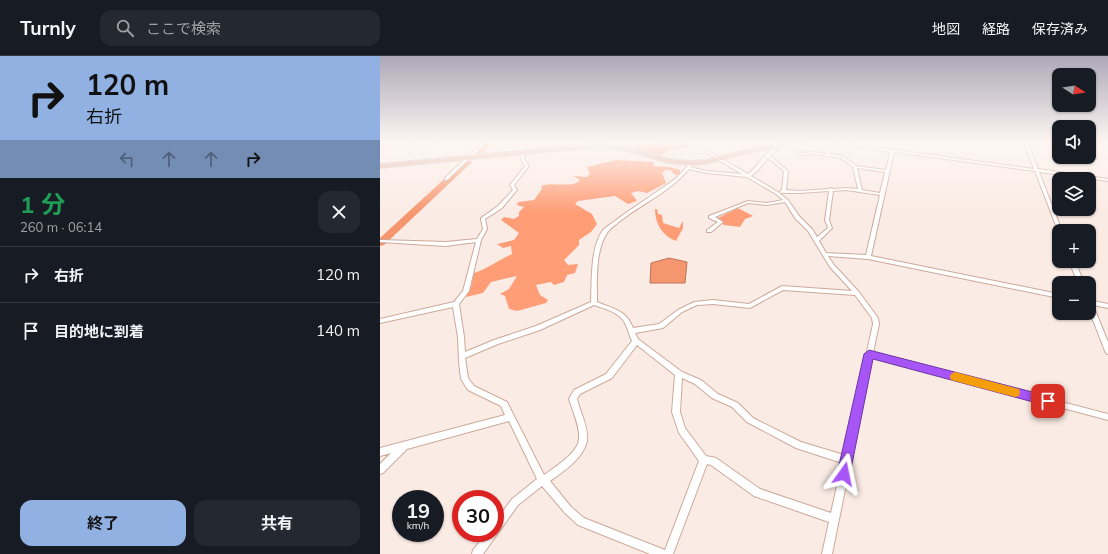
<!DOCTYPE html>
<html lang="ja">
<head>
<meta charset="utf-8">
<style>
  :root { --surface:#171b24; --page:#242831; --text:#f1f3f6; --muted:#9ea1a6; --line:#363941; --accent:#91b1e3 }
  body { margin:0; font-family:Mulish,"Noto Sans JP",sans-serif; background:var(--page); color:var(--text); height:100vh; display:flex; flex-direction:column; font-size:15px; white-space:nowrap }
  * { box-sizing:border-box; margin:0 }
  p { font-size:13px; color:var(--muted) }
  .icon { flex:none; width:22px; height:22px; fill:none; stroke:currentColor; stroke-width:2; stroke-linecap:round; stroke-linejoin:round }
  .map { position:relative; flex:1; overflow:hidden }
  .panel { display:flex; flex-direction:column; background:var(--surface); width:380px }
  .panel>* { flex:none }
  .banner { background:#91b1e3; color:#111; overflow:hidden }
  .needle { width:26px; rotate:102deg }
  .fabs { position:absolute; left:672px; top:12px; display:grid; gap:8px }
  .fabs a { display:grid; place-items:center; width:44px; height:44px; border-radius:8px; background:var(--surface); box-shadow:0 1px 3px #0004; font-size:20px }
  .speed { position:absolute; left:12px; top:434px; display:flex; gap:8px; font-size:20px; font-weight:700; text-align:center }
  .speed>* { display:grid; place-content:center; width:52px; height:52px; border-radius:50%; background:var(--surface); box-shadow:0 1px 3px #0004; line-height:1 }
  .speed small { font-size:10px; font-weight:400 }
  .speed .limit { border:6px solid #d22; background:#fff; color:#111 }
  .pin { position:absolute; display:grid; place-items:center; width:34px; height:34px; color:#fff; margin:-17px; border-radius:8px; box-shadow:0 2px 6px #0006 }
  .me { position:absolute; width:44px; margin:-22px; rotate:12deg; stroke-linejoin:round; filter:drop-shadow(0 0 3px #0008) }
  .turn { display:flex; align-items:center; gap:14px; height:84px; padding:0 20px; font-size:18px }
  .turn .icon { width:52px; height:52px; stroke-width:2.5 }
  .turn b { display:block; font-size:28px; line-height:34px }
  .lanes { display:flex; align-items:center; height:38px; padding:0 20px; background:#0003; justify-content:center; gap:20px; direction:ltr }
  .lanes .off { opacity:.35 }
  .round { display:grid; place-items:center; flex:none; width:42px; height:42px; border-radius:12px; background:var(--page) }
  .headline { display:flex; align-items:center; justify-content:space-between; height:68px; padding:0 20px }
  h1 { font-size:24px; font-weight:700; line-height:30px; color:#1e9e55 }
  .button { display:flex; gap:8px; margin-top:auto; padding:8px 20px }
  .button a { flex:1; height:46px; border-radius:12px; background:var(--accent); color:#111; font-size:16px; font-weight:700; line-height:46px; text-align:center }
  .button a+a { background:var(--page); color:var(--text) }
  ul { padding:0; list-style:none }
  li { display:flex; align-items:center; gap:12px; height:56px; padding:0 20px; border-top:1px solid var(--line) }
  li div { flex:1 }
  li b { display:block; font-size:15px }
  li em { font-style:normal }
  header { display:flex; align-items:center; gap:24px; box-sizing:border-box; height:56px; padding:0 20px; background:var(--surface); border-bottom:1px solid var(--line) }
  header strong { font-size:19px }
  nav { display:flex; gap:22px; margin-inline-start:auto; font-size:14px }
  .search { width:280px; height:36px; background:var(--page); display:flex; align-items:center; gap:10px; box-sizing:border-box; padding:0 14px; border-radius:12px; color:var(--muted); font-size:15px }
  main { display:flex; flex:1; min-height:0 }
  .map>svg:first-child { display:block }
  .forest { fill:#fe9d76 }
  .water { fill:#f6966e; stroke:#bd7658 }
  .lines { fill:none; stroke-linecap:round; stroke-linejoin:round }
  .river { fill:#f6966e; fill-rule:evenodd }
  .minor-casing { stroke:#cda99a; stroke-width:2 }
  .tertiary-casing { stroke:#cda99a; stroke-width:2 }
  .primary-casing { stroke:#cfccca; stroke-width:2 }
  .minor { fill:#fff; fill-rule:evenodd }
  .tertiary { fill:#fff; fill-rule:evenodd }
  .primary { fill:#e1ad98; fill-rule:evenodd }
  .route { fill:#a855f7; stroke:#6d37a1 }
  .slow { fill:#f59e0b }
</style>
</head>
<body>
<header>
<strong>Turnly</strong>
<div class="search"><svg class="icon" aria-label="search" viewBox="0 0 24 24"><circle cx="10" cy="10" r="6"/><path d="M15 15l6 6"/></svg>ここで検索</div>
<nav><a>地図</a><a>経路</a><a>保存済み</a></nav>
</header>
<main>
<section class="panel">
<div class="banner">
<div class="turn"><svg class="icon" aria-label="right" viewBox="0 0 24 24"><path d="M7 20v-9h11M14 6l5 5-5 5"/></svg><div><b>120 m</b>右折</div></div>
<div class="lanes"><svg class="icon off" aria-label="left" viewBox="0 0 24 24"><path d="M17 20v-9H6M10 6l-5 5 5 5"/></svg><svg class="icon off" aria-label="ahead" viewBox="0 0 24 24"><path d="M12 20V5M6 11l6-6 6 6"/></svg><svg class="icon off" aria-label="ahead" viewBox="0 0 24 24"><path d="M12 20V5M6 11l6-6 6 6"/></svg><svg class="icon" aria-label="right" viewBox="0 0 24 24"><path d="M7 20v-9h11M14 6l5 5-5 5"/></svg></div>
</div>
<div class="headline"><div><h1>1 分</h1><p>260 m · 06:14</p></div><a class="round"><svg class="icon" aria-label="close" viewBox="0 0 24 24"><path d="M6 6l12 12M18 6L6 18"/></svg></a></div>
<ul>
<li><svg class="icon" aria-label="right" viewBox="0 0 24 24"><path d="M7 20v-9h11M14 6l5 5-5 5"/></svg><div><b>右折</b></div><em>120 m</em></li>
<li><svg class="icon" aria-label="arrive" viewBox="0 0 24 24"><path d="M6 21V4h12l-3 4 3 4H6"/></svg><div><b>目的地に到着</b></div><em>140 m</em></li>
</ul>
<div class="button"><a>終了</a><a>共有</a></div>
</section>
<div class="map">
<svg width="728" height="498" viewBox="0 0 728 498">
  <rect width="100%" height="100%" fill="#fbebe5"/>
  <path class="forest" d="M 280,87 L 304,87 L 312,91 L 291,93 L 279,100 L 252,93 L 256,90 Z
    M 236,104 L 274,106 L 273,110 L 290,111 L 300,114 L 300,118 L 296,119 L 290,114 L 285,114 L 282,117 L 286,127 L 267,137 L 258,135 L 251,137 L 257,145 L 248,148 L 235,140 L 198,145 L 195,148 L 212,158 L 217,168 L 211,176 L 199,184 L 199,189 L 184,204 L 188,209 L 198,208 L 195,217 L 187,219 L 184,226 L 174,229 L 171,226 L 156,229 L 160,239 L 168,244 L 166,247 L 137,255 L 129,253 L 125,240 L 120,238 L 129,233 L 137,220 L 111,226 L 103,237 L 86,241 L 91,231 L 94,217 C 109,212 118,204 132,198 L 131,190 L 123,192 L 117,188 L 134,184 L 139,177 L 121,164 L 124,161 L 134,163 L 139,160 L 139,156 L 144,151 L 137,149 L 138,146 L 154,144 L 162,133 L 161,130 C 174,125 193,133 200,124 L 193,120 L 207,121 L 210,118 L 207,111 Z
    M 358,152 L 373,160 L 365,163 L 360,171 L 344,169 L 336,163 Z
    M 275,153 L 277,153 L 278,158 L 282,159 L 283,167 L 299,172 L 303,165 L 303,172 L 296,185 C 282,180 275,167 275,153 Z"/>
  <path class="water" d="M 289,202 L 307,206 L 305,227 L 270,227 L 271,207 Z"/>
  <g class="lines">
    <path class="river" d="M 104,87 L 111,87 L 100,100 L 94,100 L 94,96 Z
      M 85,104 L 92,106 L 4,189 L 0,190 L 0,182 Z"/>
    <defs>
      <path id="minor" d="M 13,87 L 18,87 L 6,93 L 3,92 Z
        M 102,87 L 106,87 L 67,124 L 65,124 L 65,122 Z
        M 139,87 L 143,87 L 142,96 L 140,97 L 138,96 Z
        M 310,87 L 315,87 L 368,118 C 378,111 388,91 400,89 L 400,91 L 390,100 L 408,115 L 406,134 L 420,135 L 449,133 L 451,132 L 453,133 L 466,132 L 478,133 L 473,111 L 461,102 L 435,98 L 416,99 L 410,88 L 411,87 L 413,87 L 418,97 L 435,96 L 447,98 L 440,87 L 444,87 L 451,98 L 463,100 L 476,110 L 506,114 L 510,96 L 453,87 L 464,87 L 654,113 L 644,87 L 648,87 L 658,113 L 728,123 L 728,125 L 659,116 L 682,175 L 679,175 L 679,176 L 678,175 L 655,115 L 514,96 L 491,200 L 679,238 L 679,242 L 488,203 L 448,200 L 454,209 L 479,236 L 498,262 L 499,268 L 493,297 L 728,358 L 728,364 L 492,301 L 452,498 L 442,498 L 449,466 L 374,440 L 331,409 L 327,408 L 293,498 L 270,498 L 198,469 L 185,457 L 162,430 L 138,449 L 103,498 L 92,498 L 93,494 L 107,477 L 115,477 L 115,466 L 132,443 L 157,423 L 129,365 L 27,393 L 3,417 L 0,418 L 0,408 L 11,397 L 0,400 L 0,392 L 125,359 L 121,350 L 88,334 L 81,323 L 79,306 L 78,281 L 73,251 L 0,267 L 0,263 L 74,246 L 83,235 L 96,186 L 66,190 L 0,186 L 0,184 L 66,186 L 97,183 L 103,173 L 101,163 L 101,162 L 118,150 L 133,134 L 130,129 L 145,110 L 141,104 L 140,98 L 143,97 L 145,104 L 149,110 L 134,129 L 137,134 L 136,135 L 122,152 L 105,163 L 107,173 L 101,184 L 89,235 L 79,248 L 84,281 L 85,296 L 114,284 L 156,270 L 211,246 C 212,225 210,192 223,174 C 227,170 231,168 235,165 C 249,154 264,145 278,135 C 290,127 302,119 310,106 L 313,107 L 310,111 L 326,115 L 362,118 ZM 388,102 L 404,115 L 402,134 L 400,135 L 400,137 L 420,137 L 449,135 L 445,164 L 448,172 L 437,181 L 432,173 L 419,160 L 408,144 L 398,136 L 371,120 L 378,114 ZM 477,112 L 505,116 L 500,137 L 482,134 ZM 309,113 L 326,117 L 367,121 L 396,138 L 403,144 L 387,147 L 368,145 L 329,160 L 329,162 L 338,166 L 327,174 L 327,176 L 331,176 L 343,166 L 335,161 L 368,147 L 387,149 L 405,146 L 415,162 L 428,175 L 450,211 L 472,235 L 402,230 L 369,248 L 333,244 L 314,246 L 298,254 L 279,268 L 253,272 C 246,254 234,253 217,246 C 217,225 215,195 227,177 C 231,171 242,164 248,159 C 269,145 293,132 309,113 ZM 466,134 L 500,139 L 486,199 L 446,197 L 439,185 L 452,172 L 449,164 L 453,135 ZM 403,234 L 475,239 L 492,262 L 493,268 L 464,399 L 421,386 L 373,362 L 358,347 L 338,338 L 321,324 L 302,316 L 258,283 L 255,277 L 283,272 L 302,256 L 317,249 L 333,248 L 370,252 ZM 214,249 C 225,253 239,256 245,267 C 248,273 249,279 252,285 L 226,318 L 194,334 L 189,343 C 193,356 200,370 199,383 C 198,397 175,411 164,419 L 127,346 L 94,330 L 88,322 L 85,302 L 118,288 L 160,274 ZM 257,289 L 295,319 L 292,356 L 299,377 L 319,405 L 285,494 L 204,462 L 191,451 L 170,425 C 183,416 203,403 207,385 C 209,373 200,355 197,343 L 200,338 L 232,322 ZM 302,322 L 315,328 L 332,342 L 352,351 L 367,366 L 416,392 L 462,407 L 451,457 L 380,433 L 336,402 L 326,400 L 305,372 L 300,356 Z
        M 719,87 L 728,87 L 728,89 Z
        M 689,205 L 695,205 L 704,227 L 698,227 Z
        M 709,244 L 728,248 L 728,252 L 713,249 L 728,286 L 728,298 L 726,297 L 725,295 L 709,254 Z"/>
      <path id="tertiary" d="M 40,87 L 56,87 L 0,94 L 0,92 Z"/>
      <path id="primary" d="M 219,87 L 249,91 L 289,103 L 311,105 L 325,104 L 377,91 L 408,87 L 425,87 L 377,95 L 325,108 L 311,109 L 288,107 L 248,95 L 219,91 L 0,112 L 0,108 Z"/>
    </defs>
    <use href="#minor" class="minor-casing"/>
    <use href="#tertiary" class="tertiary-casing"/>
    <use href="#primary" class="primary-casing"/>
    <use href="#minor" class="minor"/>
    <use href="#tertiary" class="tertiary"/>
    <use href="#primary" class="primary"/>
  </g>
  <linearGradient id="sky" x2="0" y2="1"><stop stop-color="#ada8b7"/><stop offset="0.55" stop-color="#fdf6f3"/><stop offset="1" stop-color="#fdf6f3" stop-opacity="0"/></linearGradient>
  <rect width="728" height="157" fill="url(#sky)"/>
  <path class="route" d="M 489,294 L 668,340 L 672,342 L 674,345 L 672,349 L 668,350 L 493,303 L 470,418 L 468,423 L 464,425 L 459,423 L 457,418 L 484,298 Z"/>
  <path class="slow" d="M 575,316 L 635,332 L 639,333 L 640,336 L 639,340 L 635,341 L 571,324 L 570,321 L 571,318 Z"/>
</svg>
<div class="fabs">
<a><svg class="needle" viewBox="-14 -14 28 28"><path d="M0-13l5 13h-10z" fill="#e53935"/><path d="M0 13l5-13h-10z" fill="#9ea1a6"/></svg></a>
<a><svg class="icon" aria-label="sound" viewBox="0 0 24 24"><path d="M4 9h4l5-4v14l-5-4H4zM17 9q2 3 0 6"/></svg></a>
<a><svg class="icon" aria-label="layers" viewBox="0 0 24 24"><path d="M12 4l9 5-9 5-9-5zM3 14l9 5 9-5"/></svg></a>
<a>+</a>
<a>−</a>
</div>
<div class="speed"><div>19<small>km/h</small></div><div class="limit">30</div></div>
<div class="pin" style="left:668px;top:345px;background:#d93025"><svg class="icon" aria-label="arrive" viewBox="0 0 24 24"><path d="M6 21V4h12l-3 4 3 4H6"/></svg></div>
<svg class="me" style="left:464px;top:418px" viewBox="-20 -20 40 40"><path d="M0-17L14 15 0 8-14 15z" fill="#a855f7" stroke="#fff" stroke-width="4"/></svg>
</div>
</main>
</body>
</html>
